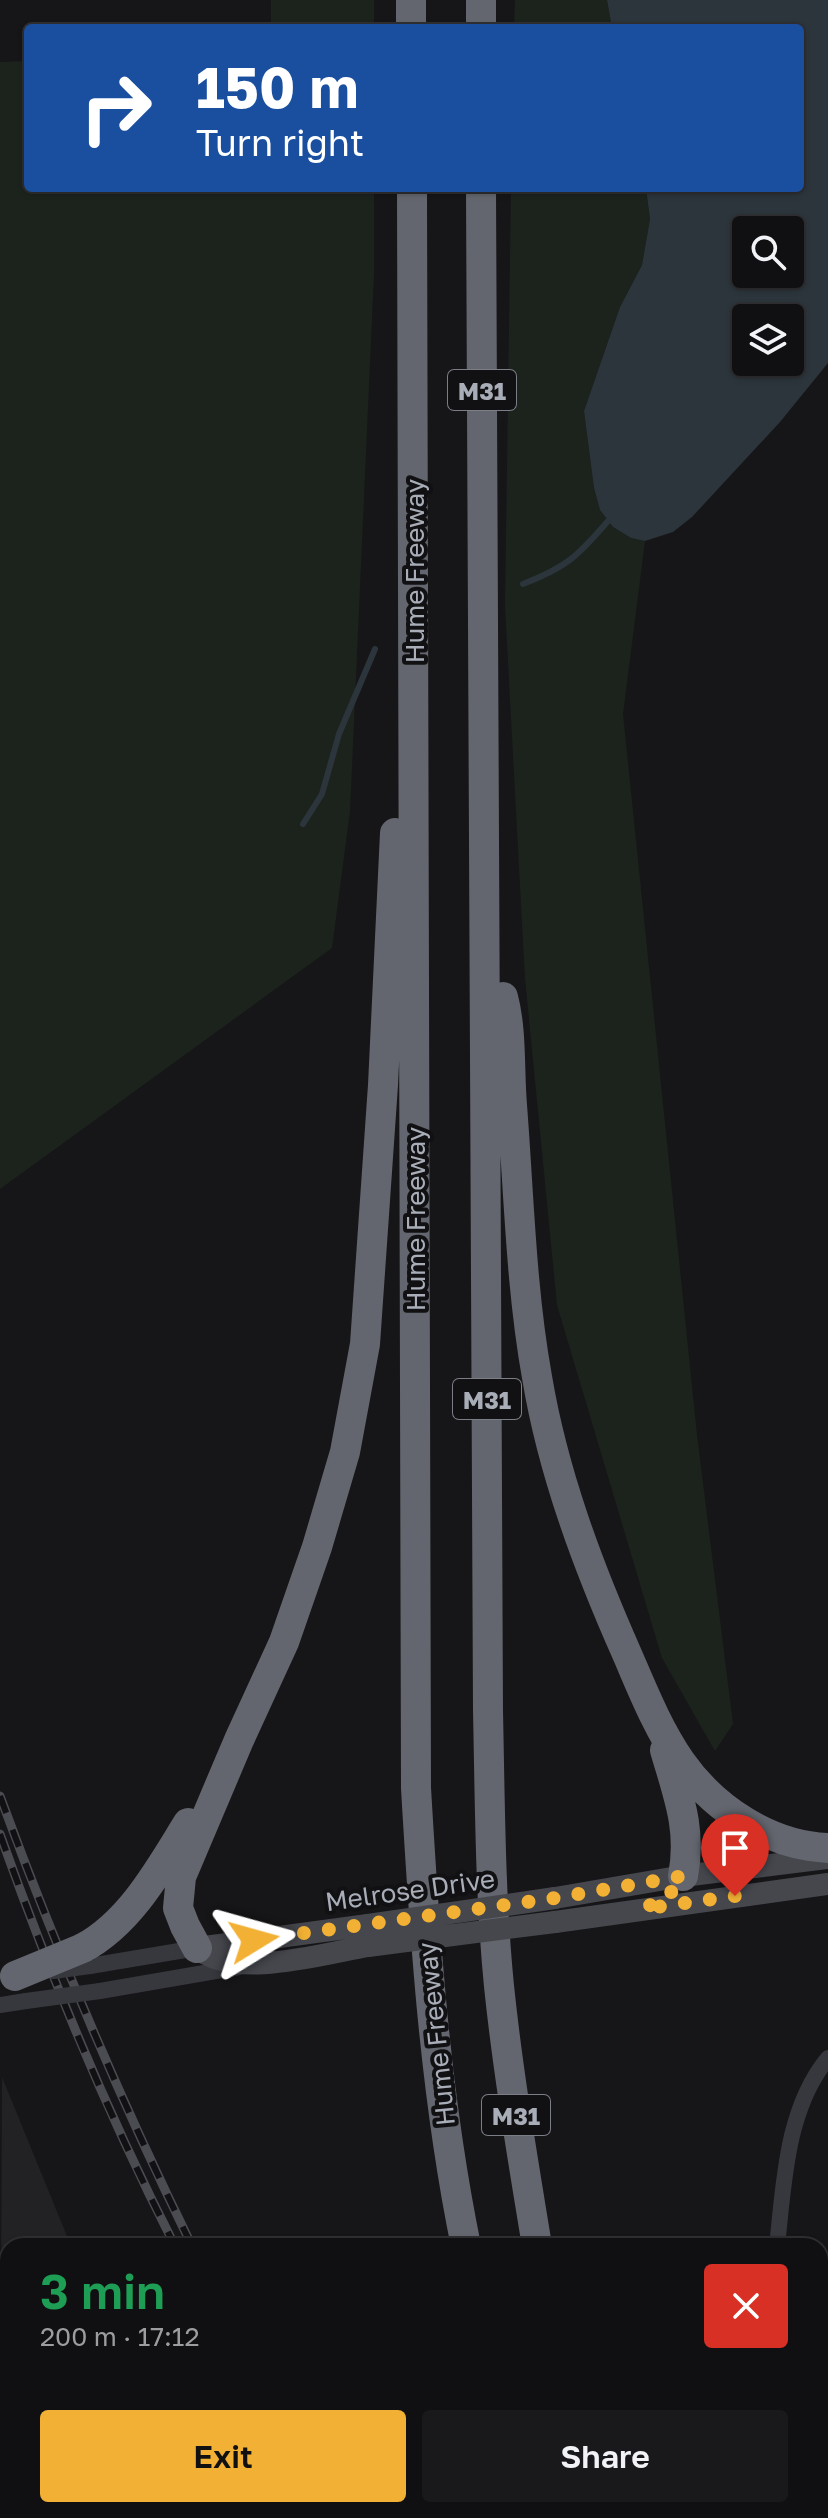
<!DOCTYPE html>
<html lang="en">
<head>
<meta charset="utf-8">
<style>
  :root { --surface:#101012; --page:#19191b; --text:#f1f3f6; --muted:#9c9d9f; --line:#303032; --accent:#f2b134 }
  body { margin:0; font-family:"Golos Text",sans-serif; background:var(--page); color:var(--text); height:100vh; display:flex; flex-direction:column; font-size:30px; white-space:nowrap }
  * { box-sizing:border-box; margin:0 }
  p { font-size:26px; color:var(--muted) }
  .icon { flex:none; width:44px; height:44px; fill:none; stroke:currentColor; stroke-width:2; stroke-linecap:round; stroke-linejoin:round }
  .map { position:relative; flex:1; overflow:hidden }
  .side { position:absolute; left:0px; top:2238px; width:828px; height:280px; display:flex; flex-direction:column; background:var(--surface); border-radius:24px 24px 0 0; box-shadow:0 2px 6px #0004,0 0 0 2px var(--line) }
  .side>* { flex:none }
  .top-card { position:absolute; left:24px; top:24px; width:780px; height:168px; border-radius:8px; box-shadow:0 2px 6px #0004,0 0 0 2px var(--line); background:#1a4fa0; color:#fff; overflow:hidden }
  .buttons { position:absolute; left:732px; top:216px; display:grid; gap:16px }
  .buttons a { display:grid; place-items:center; width:72px; height:72px; border-radius:8px; background:var(--surface); box-shadow:0 2px 6px #0004,0 0 0 2px var(--line); font-size:40px }
  .pin { position:absolute; display:grid; place-items:center; width:68px; height:68px; color:#fff; margin:-82px -34px; border-radius:50% 50% 50% 0; rotate:-45deg; box-shadow:0 0 8px #0007 }
  .pin .icon { rotate:45deg }
  .me { position:absolute; width:88px; margin:-44px; rotate:82deg; stroke-linejoin:round; filter:drop-shadow(0 0 6px #0008) }
  .turn { display:flex; align-items:center; gap:28px; height:168px; padding:0 40px; font-size:36px }
  .turn .icon { width:104px; height:104px; stroke-width:2.5 }
  .turn b { display:block; font-size:56px; line-height:68px }
  .round { display:grid; place-items:center; flex:none; width:84px; height:84px; border-radius:8px; background:var(--page) }
  .overview { display:flex; align-items:center; justify-content:space-between; height:136px; padding:0 40px }
  h1 { font-size:48px; font-weight:600; line-height:60px; color:#1e9e55 }
  .cta { display:flex; gap:16px; margin-top:auto; padding:16px 40px }
  .cta a { flex:1; height:92px; border-radius:8px; background:var(--accent); color:#111; font-size:32px; font-weight:600; line-height:92px; text-align:center }
  .cta a+a { background:var(--page); color:var(--text) }
  .map>svg:first-child { display:block }
  .built { fill:#222225 }
  .green { fill:#1c231d }
  .water { fill:#2c353c; fill-rule:evenodd }
  .lines { fill:none; stroke-linecap:round; stroke-linejoin:round }
  .stream { stroke:#2c353c; stroke-width:6 }
  .minor { stroke:#37383d; stroke-width:16 }
  .secondary { stroke:#45474d; stroke-width:22 }
  .motorway { stroke:#63666e; stroke-width:30 }
  .rail-casing { stroke:#4a4c52; stroke-width:9 }
  .rail { stroke:#111113; stroke-width:6; stroke-dasharray:18; stroke-linecap:butt }
  .minor-bridge { stroke:#37383d; stroke-width:16 }
  .secondary-bridge { stroke:#45474d; stroke-width:22 }
  .motorway-bridge { stroke:#63666e; stroke-width:30 }
  .route { stroke:#f2b134; stroke-width:14; stroke-dasharray:0 25.2 }
  .labels { text-anchor:middle; dominant-baseline:central; stroke-width:8; stroke-linejoin:round; paint-order:stroke }
  .shield { fill:#111113; stroke:#7b7e86; stroke-width:2 }
  .shield-label { font-size:24px; font-weight:bold; fill:#a8adb8 }
  .street-label { font-size:26px; fill:#a8adb8; stroke:#111113 }
</style>
</head>
<body>
<div class="map">
<svg width="828" height="2518" viewBox="0 0 828 2518">
  <rect width="100%" height="100%" fill="#161618"/>
  <path class="built" d="M 2,2077 L 71,2246 L 8,2246 L 8,2510 L 179,2510 L 182,2518 L 0,2518 Z"/>
  <path class="green" d="M 271,0 L 374,0 L 374,28 L 271,28 Z
    M 515,0 L 607,0 L 612,28 L 514,28 Z
    M 28,61 L 28,188 L 374,188 L 374,273 L 350,811 L 332,948 L 0,1189 L 0,62 Z
    M 511,188 L 646,188 L 650,219 L 642,265 L 620,307 L 584,411 L 594,488 L 600,510 L 613,527 L 631,538 L 645,541 L 623,714 L 697,1435 L 733,1724 L 715,1751 L 662,1658 L 557,1305 L 525,978 L 505,606 Z"/>
  <path class="water" d="M 607,0 L 828,0 L 828,363 L 780,422 L 692,517 L 673,532 L 645,541 L 631,538 L 613,527 L 600,510 L 594,488 L 584,411 L 620,307 L 642,265 L 650,219 L 646,188 L 800,188 L 800,28 L 612,28 ZM 746,230 L 790,230 L 790,274 L 746,274 ZM 746,318 L 790,318 L 790,362 L 746,362 Z"/>
  <g class="lines">
    <path class="stream" d="M 523,584 C 567,567 578,556 608,521
      M 303,824 L 322,794 L 339,734 L 375,649"/>
    <path class="minor" d="M 90,1966 L 197,1948
      M 100,1991 L 239,1967
      M 0,2005 L 26,2001
      M 777,2246 C 784,2183 786,2109 828,2058
      M 795,2510 L 797,2518"/>
    <path class="secondary" d="M 555,1898 L 683,1876 L 828,1858
      M 555,1922 L 828,1884
      M 197,1948 C 235,1980 322,1954 368,1946
      M 197,1948 L 368,1925"/>
    <path class="motorway" d="M 411,0 L 411,28
      M 481,0 L 481,28
      M 412,188 L 416,1788 C 425,1941 435,2095 466,2246
      M 481,188 L 488,1711 C 490,1803 490,1895 499,1986 C 508,2073 523,2160 537,2246
      M 503,997 C 512,1031 509,1070 512,1105 C 519,1196 521,1288 537,1377 C 553,1473 588,1566 627,1654 C 643,1691 658,1729 681,1762 C 714,1809 770,1846 828,1848
      M 665,1750 C 678,1795 692,1829 683,1876
      M 83,1948 C 131,1922 160,1868 188,1823
      M 197,1948 L 185,1926 L 178,1908 L 181,1877 L 239,1740 L 284,1642 L 317,1547 L 345,1452 L 365,1344 L 383,1085 L 395,833
      M 530,2510 L 533,2518
      M 604,2510 L 606,2518"/>
    <defs>
      <path id="rail" d="M 0,1796 C 56,1949 120,2099 192,2246
        M 0,1834 C 50,1975 107,2113 175,2246
        M 308,2510 L 312,2518
        M 324,2510 L 329,2518"/>
    </defs>
    <use href="#rail" class="rail-casing"/>
    <use href="#rail" class="rail"/>
    <path class="minor-bridge" d="M 53,1971 L 90,1966
      M 26,2001 L 100,1991"/>
    <path class="secondary-bridge" d="M 368,1925 L 555,1898
      M 368,1946 L 555,1922"/>
    <path class="motorway-bridge" d="M 15,1976 L 83,1948"/>
  </g>
  <g class="lines">
    <path class="route" d="M 254,1940 L 555,1898 L 683,1876 L 669,1895 L 643,1909 L 735,1896"/>
  </g>
  <g class="labels">
    <g class="shield">
      <rect x="448" y="370" width="68" height="40" rx="6"/>
      <rect x="453" y="1379" width="68" height="40" rx="6"/>
      <rect x="482" y="2095" width="68" height="40" rx="6"/>
    </g>
    <g class="shield-label">
      <text x="482" y="390">M31</text>
      <text x="487" y="1399">M31</text>
      <text x="516" y="2115">M31</text>
    </g>
    <g class="street-label">
      <text transform="translate(414 571) rotate(-90)">Hume Freeway</text>
      <text transform="translate(415 1219) rotate(-90)">Hume Freeway</text>
      <text transform="translate(410 1890) rotate(-8)">Melrose Drive</text>
      <text transform="translate(436 2034) rotate(-96)">Hume Freeway</text>
    </g>
  </g>
</svg>
<div class="buttons">
<a><svg class="icon" aria-label="search" viewBox="0 0 24 24"><circle cx="10" cy="10" r="6"/><path d="M15 15l6 6"/></svg></a>
<a><svg class="icon" aria-label="layers" viewBox="0 0 24 24"><path d="M12 4l9 5-9 5-9-5zM3 14l9 5 9-5"/></svg></a>
</div>
<div class="pin" style="left:735px;top:1896px;background:#d93025"><svg class="icon" aria-label="arrive" viewBox="0 0 24 24"><path d="M6 21V4h12l-3 4 3 4H6"/></svg></div>
<svg class="me" style="left:254px;top:1940px" viewBox="-20 -20 40 40"><path d="M0-17L14 15 0 8-14 15z" fill="#f2b134" stroke="#fff" stroke-width="4"/></svg>
<div class="top-card">
<div class="turn"><svg class="icon" aria-label="right" viewBox="0 0 24 24"><path d="M7 20v-9h11M14 6l5 5-5 5"/></svg><div><b>150 m</b>Turn right</div></div>
</div>
<section class="side">
<div class="overview"><div><h1>3 min</h1><p>200 m · 17:12</p></div><a class="round" style="background:#d93025;color:#fff"><svg class="icon" aria-label="close" viewBox="0 0 24 24"><path d="M6 6l12 12M18 6L6 18"/></svg></a></div>
<div class="cta"><a>Exit</a><a>Share</a></div>
</section>
</div>
</body>
</html>
